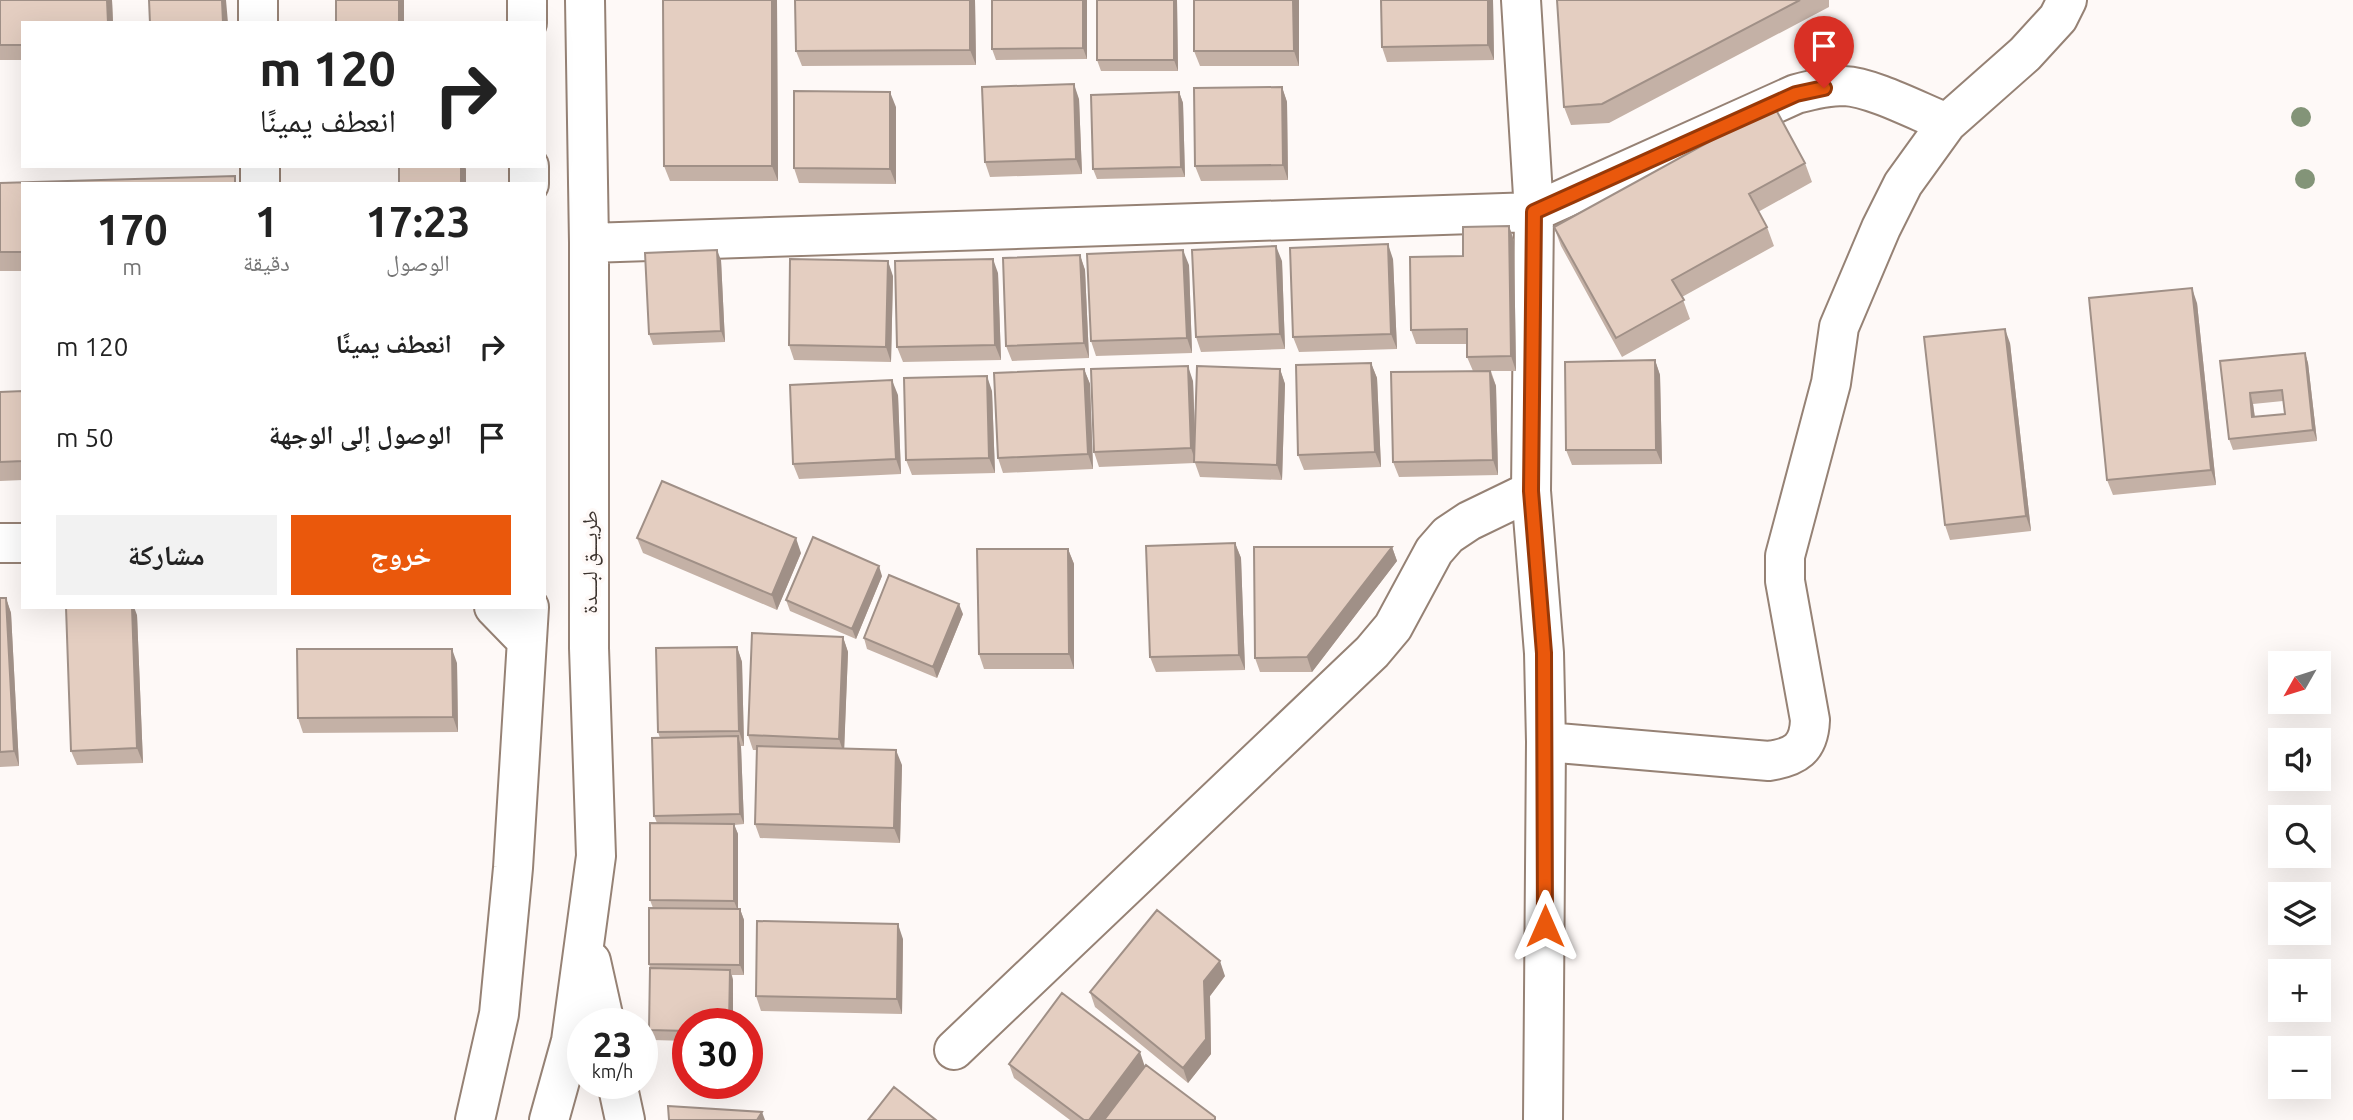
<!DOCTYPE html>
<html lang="ar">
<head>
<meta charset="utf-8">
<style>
  :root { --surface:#fff; --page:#f2f2f2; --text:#222; --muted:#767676; --accent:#ea580c }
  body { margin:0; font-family:Ubuntu,"Noto Naskh Arabic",sans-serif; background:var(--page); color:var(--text); direction:rtl; height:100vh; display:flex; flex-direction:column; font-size:26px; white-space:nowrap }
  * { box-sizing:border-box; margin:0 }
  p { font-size:23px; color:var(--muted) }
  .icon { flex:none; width:38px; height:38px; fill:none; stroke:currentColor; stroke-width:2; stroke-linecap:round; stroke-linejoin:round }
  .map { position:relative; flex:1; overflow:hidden; direction:ltr }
  .side { position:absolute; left:21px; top:182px; width:525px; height:427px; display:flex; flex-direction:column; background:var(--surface); border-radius:0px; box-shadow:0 7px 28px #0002; direction:rtl }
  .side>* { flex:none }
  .hud { position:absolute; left:21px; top:21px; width:525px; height:147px; border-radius:0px; box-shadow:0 7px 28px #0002; direction:rtl; background:#fff; color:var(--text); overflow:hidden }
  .needle { width:46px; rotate:231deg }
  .tools { position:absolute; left:2268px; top:651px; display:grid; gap:14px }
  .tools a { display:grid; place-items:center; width:63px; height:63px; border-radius:0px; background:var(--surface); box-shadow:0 7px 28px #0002; font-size:35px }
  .speed { position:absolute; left:567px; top:1008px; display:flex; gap:14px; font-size:35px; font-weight:700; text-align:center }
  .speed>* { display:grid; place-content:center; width:91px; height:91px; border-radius:50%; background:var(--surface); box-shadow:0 7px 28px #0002; line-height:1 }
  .speed small { font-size:18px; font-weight:400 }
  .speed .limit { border:10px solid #d22; background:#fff; color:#111 }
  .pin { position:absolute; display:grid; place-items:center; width:60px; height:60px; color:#fff; margin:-72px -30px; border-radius:50% 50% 50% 0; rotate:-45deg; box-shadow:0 0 7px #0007 }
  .pin .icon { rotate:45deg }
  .me { position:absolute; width:77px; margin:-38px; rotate:0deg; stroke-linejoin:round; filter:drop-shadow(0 0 5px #0008) }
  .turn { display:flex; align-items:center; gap:24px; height:147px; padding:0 35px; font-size:32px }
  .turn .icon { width:91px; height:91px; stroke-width:2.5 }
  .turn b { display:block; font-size:49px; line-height:60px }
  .eta { display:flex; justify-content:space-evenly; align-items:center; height:119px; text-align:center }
  .eta b { font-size:42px; font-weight:700; line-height:49px }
  .button { display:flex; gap:14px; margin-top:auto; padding:14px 35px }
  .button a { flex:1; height:80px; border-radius:0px; background:var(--accent); color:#fff; font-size:28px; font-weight:700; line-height:80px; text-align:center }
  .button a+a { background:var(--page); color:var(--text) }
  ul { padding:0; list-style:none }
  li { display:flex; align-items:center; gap:21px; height:91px; padding:0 35px }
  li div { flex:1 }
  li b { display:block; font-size:26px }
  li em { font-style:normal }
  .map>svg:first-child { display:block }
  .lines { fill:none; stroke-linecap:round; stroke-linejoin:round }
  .minor-casing { stroke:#968275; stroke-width:42 }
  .minor { stroke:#fff; stroke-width:38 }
  .tree { fill:#839478 }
  .wall { fill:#c4b1a6; fill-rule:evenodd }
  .shaded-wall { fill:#a09087 }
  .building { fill:#e4cec1; stroke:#a09087; stroke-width:2; fill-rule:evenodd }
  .route-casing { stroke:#983908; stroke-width:18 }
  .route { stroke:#ea580c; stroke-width:12 }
  .labels { text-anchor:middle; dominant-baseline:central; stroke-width:7; stroke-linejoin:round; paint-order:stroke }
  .street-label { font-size:21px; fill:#3d342f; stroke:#fef9f7 }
</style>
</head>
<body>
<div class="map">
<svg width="2353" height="1120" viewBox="0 0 2353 1120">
  <rect width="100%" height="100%" fill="#fef9f7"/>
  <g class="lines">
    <defs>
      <path id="minor" d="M 258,0 L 258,23
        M 527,0 L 527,23
        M 260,166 L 260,184
        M 529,166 L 529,184
        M 589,243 L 1534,212 L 1521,0
        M 1531,491 L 1544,653 L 1546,742 L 1543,1120
        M 0,543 L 23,543
        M 494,607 L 527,641
        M 1546,742 L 1769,761 C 1795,757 1809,749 1810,720 L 1785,581 L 1785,556 L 1831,383 L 1839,327 L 1881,228 L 1903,184 L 1947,123 L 2025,54 L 2058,18 L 2067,0
        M 591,961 L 605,1024
        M 954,1050 L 1372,652 L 1393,627 L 1434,551 L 1448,535 L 1469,521 L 1531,491 L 1534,212 L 1796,94 C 1811,90 1828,86 1844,86 C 1872,87 1919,112 1947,123
        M 617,1083 L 625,1120
        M 475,1120 L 499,1014 L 513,868 L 529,607
        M 549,1120 L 571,1041 L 596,856 L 589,648 L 589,243 L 585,0"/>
    </defs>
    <use href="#minor" class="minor-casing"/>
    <use href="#minor" class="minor"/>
  </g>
  <g class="tree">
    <circle cx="2301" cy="117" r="10"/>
    <circle cx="2305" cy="179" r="10"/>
  </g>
  <path class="wall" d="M 0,0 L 112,0 L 113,23 L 23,23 L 23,60 L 0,60 Z
    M 663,0 L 777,0 L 778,181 L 670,181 L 664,166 Z
    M 975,0 L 976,65 L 802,66 L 796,51 Z
    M 1087,0 L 1087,59 L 996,60 L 992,49 Z
    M 1177,0 L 1178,71 L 1101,71 L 1097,60 Z
    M 1194,0 L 1299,0 L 1299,66 L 1200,66 L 1194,51 Z
    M 1381,0 L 1493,0 L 1494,60 L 1387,62 L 1382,47 Z
    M 1557,0 L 1829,0 L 1829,7 L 1609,123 L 1571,125 L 1564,107 Z
    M 1282,87 L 1287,102 L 1288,180 L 1201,181 L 1195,166 Z
    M 1179,92 L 1183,103 L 1185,177 L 1097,179 L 1093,169 Z
    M 1079,99 L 1082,174 L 990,177 L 985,162 Z
    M 896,107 L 896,184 L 799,183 L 794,168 Z
    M 1805,163 L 1812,182 L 1758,212 L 1767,227 L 1774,246 L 1682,297 L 1690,319 L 1622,357 L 1561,246 L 1554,227 Z
    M 0,183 L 23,184 L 23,271 L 0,271 Z
    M 1509,226 L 1514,241 L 1516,371 L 1491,371 L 1496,386 L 1498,475 L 1399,477 L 1393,462 L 1473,371 L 1467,357 L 1467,344 L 1416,344 L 1411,330 Z
    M 1080,255 L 1085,270 L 1089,358 L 1012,361 L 1006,346 Z
    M 1393,259 L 1397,349 L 1299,352 L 1293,337 Z
    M 721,260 L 725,342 L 653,345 L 649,334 Z
    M 1282,261 L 1285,349 L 1201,352 L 1196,337 Z
    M 1189,265 L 1192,353 L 1096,356 L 1091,341 Z
    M 998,273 L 1001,360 L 903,362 L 897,347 Z
    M 893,276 L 891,362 L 794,360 L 789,345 Z
    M 2197,303 L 2216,485 L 2113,495 L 2107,480 Z
    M 2010,343 L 2031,531 L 1950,540 L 1945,525 Z
    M 2305,353 L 2308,363 L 2317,441 L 2233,450 L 2229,439 L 2220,361 ZM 2283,401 L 2285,414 L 2255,417 L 2253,404 Z
    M 1655,360 L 1660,375 L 1662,464 L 1572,465 L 1566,450 Z
    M 1371,363 L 1377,378 L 1381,467 L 1304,470 L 1298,455 Z
    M 1084,369 L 1090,384 L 1093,469 L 1003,473 L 998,458 Z
    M 1280,369 L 1285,384 L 1282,480 L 1200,477 L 1195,463 L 1099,467 L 1094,452 L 1193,381 L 1195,434 Z
    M 23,391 L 23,480 L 0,481 L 0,392 Z
    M 992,391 L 995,473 L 912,475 L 906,460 Z
    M 898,395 L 901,474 L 799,479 L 793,464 Z
    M 637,538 L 801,553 L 777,610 L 643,553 Z
    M 1235,543 L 1241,558 L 1245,670 L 1156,672 L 1150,657 Z
    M 1392,547 L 1397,561 L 1312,672 L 1260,672 L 1255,658 Z
    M 1068,549 L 1074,564 L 1074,669 L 984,669 L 979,654 Z
    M 882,576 L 856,639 L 790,611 L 786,600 Z
    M 0,598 L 6,598 L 11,613 L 19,766 L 0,767 Z
    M 963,614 L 937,678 L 867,649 L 864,638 Z
    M 137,615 L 143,763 L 77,765 L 71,751 Z
    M 843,637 L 848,652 L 844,749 L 902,765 L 900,843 L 760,838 L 755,824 L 757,750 L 753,750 L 748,735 Z
    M 737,647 L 742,662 L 744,746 L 741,746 L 744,824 L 734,825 L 738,834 L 738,909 L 740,909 L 744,920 L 744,975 L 732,975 L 733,980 L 733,1024 L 688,1024 L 688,1041 L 653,1040 L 649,1030 L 650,968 L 649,964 L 653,908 L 650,900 L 657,823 L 654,816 L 660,738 L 658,732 Z
    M 457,663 L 458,732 L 303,733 L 298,718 Z
    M 903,939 L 902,1014 L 761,1011 L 756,996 Z
    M 1225,976 L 1210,996 L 1211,1054 L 1188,1083 L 1095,1007 L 1090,992 Z
    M 1009,1064 L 1145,1066 L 1215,1117 L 1216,1120 L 1070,1120 L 1014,1078 Z"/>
  <path class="shaded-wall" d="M 107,0 L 112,0 L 113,23 L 108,23 Z
    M 222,0 L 226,0 L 228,23 L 223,23 Z
    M 399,0 L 404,0 L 404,23 L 399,23 Z
    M 772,0 L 777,0 L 778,181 L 772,166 Z
    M 970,0 L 975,0 L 976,65 L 970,50 Z
    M 1083,0 L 1087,0 L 1087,59 L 1083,48 Z
    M 1174,0 L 1177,0 L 1178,71 L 1174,60 Z
    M 1293,0 L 1299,0 L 1299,66 L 1294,51 Z
    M 1488,0 L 1493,0 L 1494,60 L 1488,45 Z
    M 1074,84 L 1079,99 L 1082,174 L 1076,159 Z
    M 1282,87 L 1287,102 L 1288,180 L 1283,165 Z
    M 890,92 L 896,107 L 896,184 L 890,169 Z
    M 1179,92 L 1183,103 L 1185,177 L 1181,167 Z
    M 461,166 L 465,166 L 466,169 L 466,184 L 461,184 Z
    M 1509,226 L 1514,241 L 1516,371 L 1511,356 Z
    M 1388,244 L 1393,259 L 1397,349 L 1391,334 Z
    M 1276,246 L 1282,261 L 1285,349 L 1280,334 Z
    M 717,250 L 721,260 L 725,342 L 721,331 Z
    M 1183,250 L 1189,265 L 1192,353 L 1187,338 Z
    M 1080,255 L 1085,270 L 1089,358 L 1084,343 Z
    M 993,259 L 998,273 L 1001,360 L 995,345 Z
    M 888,261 L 893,276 L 891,362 L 886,347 Z
    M 2192,288 L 2197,303 L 2216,485 L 2211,470 Z
    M 2005,329 L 2010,343 L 2031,531 L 2026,516 Z
    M 2305,353 L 2308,363 L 2317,441 L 2313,430 Z
    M 1655,360 L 1660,375 L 1662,464 L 1656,450 Z
    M 1371,363 L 1377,378 L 1381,467 L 1375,452 Z
    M 1188,366 L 1193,381 L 1196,463 L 1191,448 Z
    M 1084,369 L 1090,384 L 1093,469 L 1088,454 Z
    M 1280,369 L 1285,384 L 1282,480 L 1277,465 Z
    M 1490,371 L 1496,386 L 1498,475 L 1493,460 Z
    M 987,376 L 992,391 L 995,473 L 989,458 Z
    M 892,380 L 898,395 L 901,474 L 896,459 Z
    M 2250,393 L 2253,404 L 2256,427 L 2252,417 Z
    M 796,538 L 801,553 L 777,610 L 772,595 Z
    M 1235,543 L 1241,558 L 1245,670 L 1239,655 Z
    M 1392,547 L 1397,561 L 1312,672 L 1307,657 Z
    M 1068,549 L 1074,564 L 1074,669 L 1069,654 Z
    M 879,566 L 882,576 L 856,639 L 852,629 Z
    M 6,598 L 11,613 L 19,766 L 14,751 Z
    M 959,604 L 963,614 L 937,678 L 933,667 Z
    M 132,607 L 134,607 L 137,615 L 143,763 L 137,748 Z
    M 843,637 L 848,652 L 844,754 L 839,739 Z
    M 737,647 L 742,662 L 744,746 L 739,731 Z
    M 452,649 L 457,663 L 458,732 L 453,717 Z
    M 738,736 L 741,747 L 744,824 L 740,814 Z
    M 896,750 L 902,765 L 900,843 L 894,828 Z
    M 734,824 L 738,834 L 738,911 L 734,901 Z
    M 740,909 L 744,920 L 744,975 L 740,965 Z
    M 898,924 L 903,939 L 902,1014 L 897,999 Z
    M 1220,961 L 1225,976 L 1210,996 L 1211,1054 L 1188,1083 L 1183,1068 L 1204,981 Z
    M 730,970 L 733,980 L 733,1024 L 729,1024 Z
    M 1140,1052 L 1145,1067 L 1105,1120 L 1089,1120 Z
    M 762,1112 L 765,1120 L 757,1120 Z"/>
  <path class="building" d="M 0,0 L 107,0 L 108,23 L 23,23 L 23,45 L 0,45 Z
    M 149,0 L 222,0 L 223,23 L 150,23 Z
    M 336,0 L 399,0 L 399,23 L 336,23 Z
    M 663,0 L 772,0 L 772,166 L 664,166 Z
    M 795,0 L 970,0 L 970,50 L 796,51 Z
    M 992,0 L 1083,0 L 1083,48 L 992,49 Z
    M 1097,0 L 1174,0 L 1174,60 L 1097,60 Z
    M 1194,0 L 1293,0 L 1294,51 L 1194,51 Z
    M 1381,0 L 1488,0 L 1488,45 L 1382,47 Z
    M 1557,0 L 1800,0 L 1602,104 L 1564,107 Z
    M 1074,84 L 1076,159 L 985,162 L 982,87 Z
    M 1282,87 L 1283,165 L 1195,166 L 1194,88 Z
    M 794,91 L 890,92 L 890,169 L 794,168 Z
    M 1179,92 L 1181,167 L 1093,169 L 1091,95 Z
    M 1774,106 L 1805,163 L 1749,194 L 1767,227 L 1672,280 L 1684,300 L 1616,338 L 1554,227 Z
    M 399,166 L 461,166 L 461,184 L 399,184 Z
    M 235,176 L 235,184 L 23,184 L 23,252 L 0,252 L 0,183 Z
    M 1509,226 L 1511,356 L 1467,357 L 1467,329 L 1411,330 L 1410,257 L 1463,256 L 1463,227 Z
    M 1388,244 L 1391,334 L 1293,337 L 1290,248 Z
    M 1276,246 L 1280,334 L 1196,337 L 1192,250 Z
    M 717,250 L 721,331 L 649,334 L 645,253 Z
    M 1183,250 L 1187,338 L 1091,341 L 1087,254 Z
    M 1080,255 L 1084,343 L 1006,346 L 1003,258 Z
    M 790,259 L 888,261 L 886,347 L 789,345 Z
    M 993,259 L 995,345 L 897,347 L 895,261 Z
    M 2192,288 L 2211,470 L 2107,480 L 2089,298 Z
    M 2005,329 L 2026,516 L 1945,525 L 1924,337 Z
    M 2305,353 L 2313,430 L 2229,439 L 2220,361 ZM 2282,390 L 2285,414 L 2252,417 L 2250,393 Z
    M 1655,360 L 1656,450 L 1566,450 L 1565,362 Z
    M 1371,363 L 1375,452 L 1298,455 L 1296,365 Z
    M 1188,366 L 1191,448 L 1094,452 L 1091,369 Z
    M 1197,366 L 1280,369 L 1277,465 L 1194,462 Z
    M 1084,369 L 1088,454 L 998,458 L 994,373 Z
    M 1490,371 L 1493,460 L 1393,462 L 1391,372 Z
    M 987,376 L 989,458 L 906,460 L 904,378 Z
    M 892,380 L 896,459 L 793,464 L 790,385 Z
    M 23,391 L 23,461 L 0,462 L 0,392 Z
    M 662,481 L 796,538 L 772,595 L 637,538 Z
    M 813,537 L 879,566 L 852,629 L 786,600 Z
    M 1235,543 L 1239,655 L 1150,657 L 1146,546 Z
    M 1254,547 L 1392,547 L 1307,657 L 1255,658 Z
    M 977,549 L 1068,549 L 1069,654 L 979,654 Z
    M 889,575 L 959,604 L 933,667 L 864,638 Z
    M 0,598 L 6,598 L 14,751 L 0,752 Z
    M 66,607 L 132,607 L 137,748 L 71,751 Z
    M 752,633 L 843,637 L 839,739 L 748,735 Z
    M 737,647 L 739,731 L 658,732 L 656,648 Z
    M 297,649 L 452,649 L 453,717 L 298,718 Z
    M 738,736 L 740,814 L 654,816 L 652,738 Z
    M 757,746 L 896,750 L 894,828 L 755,824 Z
    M 650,823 L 734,824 L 734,901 L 650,900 Z
    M 649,908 L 740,909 L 740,965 L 649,964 Z
    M 1157,910 L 1220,961 L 1204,981 L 1206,1039 L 1183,1068 L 1090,992 Z
    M 757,921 L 898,924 L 897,999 L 756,996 Z
    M 650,968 L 730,970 L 729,1024 L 688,1024 L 688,1031 L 649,1030 Z
    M 1062,993 L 1140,1052 L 1089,1120 L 1084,1120 L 1009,1064 Z
    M 1146,1065 L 1215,1117 L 1215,1120 L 1104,1120 Z
    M 894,1087 L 936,1120 L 868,1120 Z
    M 668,1106 L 762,1112 L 757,1120 L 669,1120 Z"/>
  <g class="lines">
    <defs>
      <path id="route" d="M 1545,926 L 1544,653 L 1531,491 L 1534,212 L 1796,94 L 1824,88"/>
    </defs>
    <use href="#route" class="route-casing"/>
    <use href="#route" class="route"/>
  </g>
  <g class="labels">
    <g class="street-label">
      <text transform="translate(589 562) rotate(-90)">طريـــق لبـــدة</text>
    </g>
  </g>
</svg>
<div class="tools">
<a><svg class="needle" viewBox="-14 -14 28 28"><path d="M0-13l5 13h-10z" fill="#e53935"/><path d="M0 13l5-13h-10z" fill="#767676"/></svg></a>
<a><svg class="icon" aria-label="sound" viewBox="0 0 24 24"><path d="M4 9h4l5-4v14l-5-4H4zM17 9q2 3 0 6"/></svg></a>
<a><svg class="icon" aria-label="search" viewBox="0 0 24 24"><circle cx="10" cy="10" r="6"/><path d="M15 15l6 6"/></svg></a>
<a><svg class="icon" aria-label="layers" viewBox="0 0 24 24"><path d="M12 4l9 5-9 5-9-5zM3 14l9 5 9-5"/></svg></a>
<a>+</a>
<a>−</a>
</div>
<div class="speed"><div>23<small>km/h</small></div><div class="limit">30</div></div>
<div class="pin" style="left:1824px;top:88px;background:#d93025"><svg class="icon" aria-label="arrive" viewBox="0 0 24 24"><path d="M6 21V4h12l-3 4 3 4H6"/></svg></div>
<svg class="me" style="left:1545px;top:926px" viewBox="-20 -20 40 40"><path d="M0-17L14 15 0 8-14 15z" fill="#ea580c" stroke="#fff" stroke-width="4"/></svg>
<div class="hud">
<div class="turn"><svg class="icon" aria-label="right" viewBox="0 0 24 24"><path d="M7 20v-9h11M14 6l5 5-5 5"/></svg><div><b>120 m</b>انعطف يمينًا</div></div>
</div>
<section class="side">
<div class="eta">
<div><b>17:23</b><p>الوصول</p></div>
<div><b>1</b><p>دقيقة</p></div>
<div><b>170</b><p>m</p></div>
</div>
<ul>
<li><svg class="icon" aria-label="right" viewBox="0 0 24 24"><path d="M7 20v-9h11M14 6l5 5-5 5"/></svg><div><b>انعطف يمينًا</b></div><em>120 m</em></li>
<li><svg class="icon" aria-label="arrive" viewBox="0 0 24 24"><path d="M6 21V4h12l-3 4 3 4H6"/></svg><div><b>الوصول إلى الوجهة</b></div><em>50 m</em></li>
</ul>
<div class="button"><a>خروج</a><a>مشاركة</a></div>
</section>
</div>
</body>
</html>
